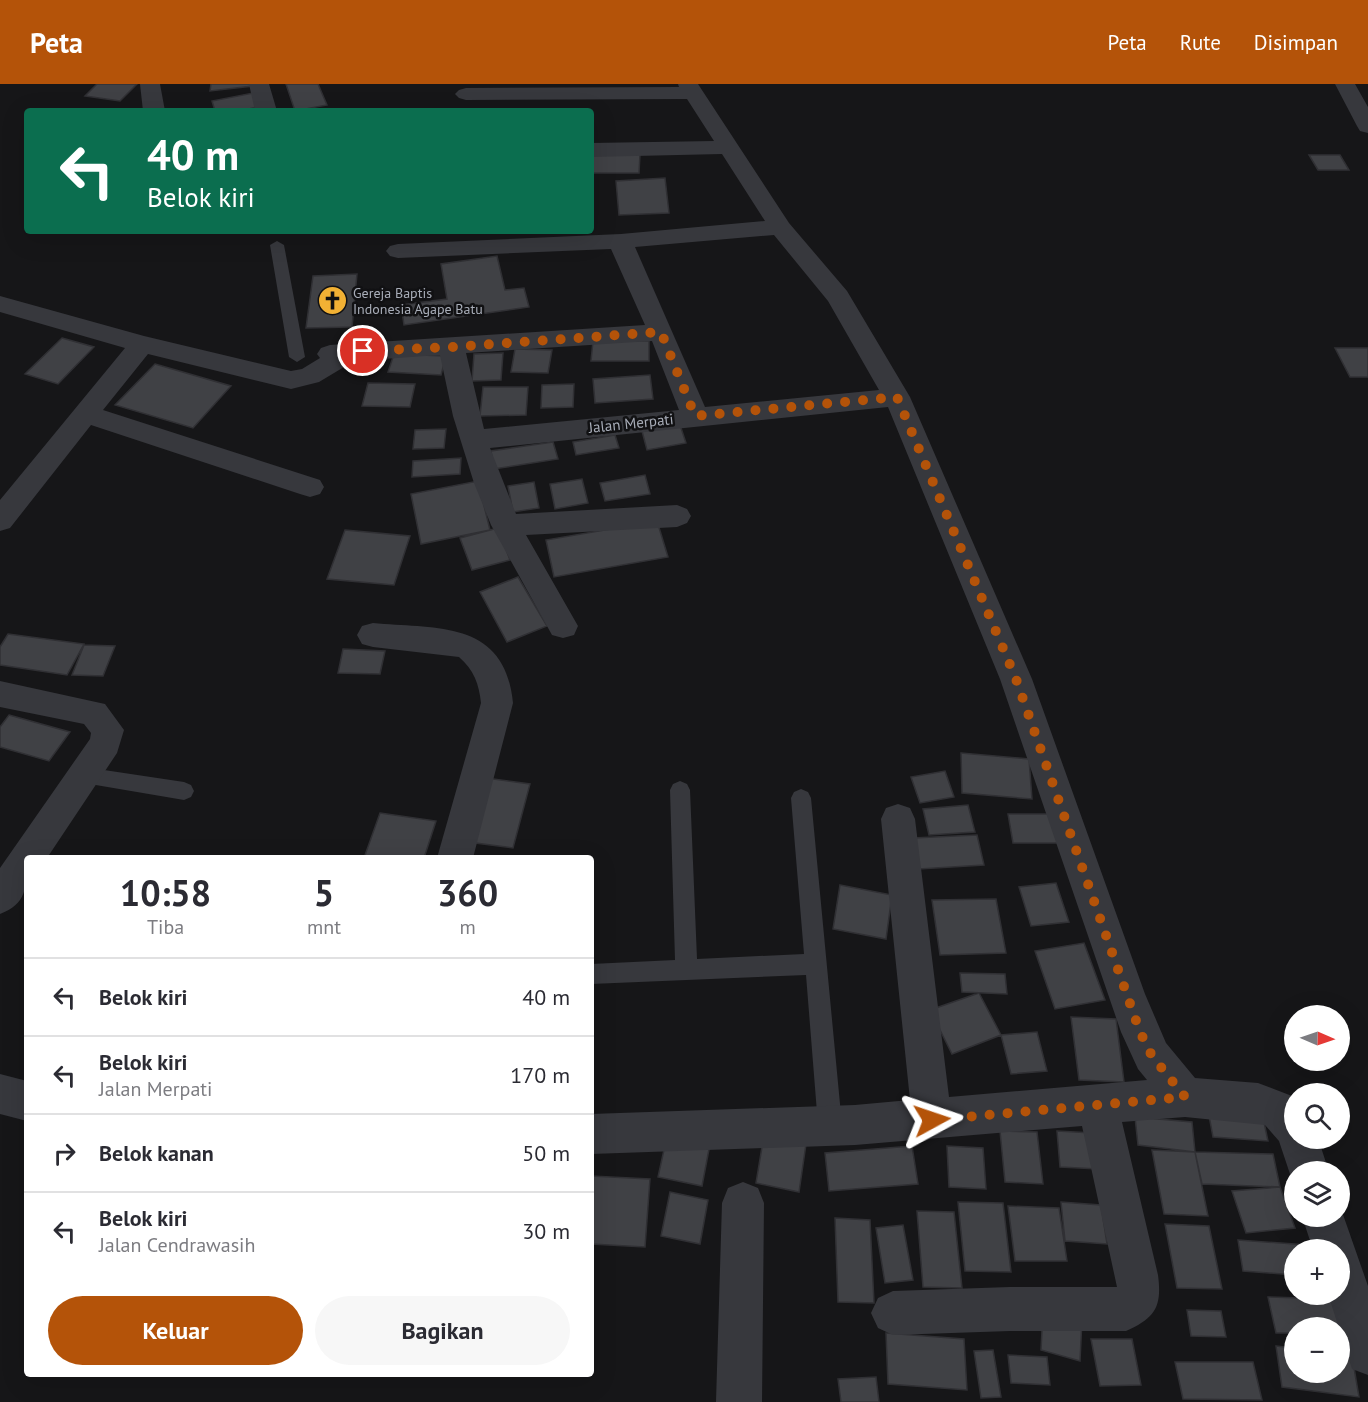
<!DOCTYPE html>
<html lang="id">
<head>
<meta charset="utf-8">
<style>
  :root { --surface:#fff; --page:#f7f7f7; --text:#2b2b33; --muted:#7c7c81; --line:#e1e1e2; --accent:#b45309 }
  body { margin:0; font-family:"PT Sans",sans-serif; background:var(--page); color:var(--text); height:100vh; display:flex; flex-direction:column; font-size:22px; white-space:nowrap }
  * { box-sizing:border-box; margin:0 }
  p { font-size:20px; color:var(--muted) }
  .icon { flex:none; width:33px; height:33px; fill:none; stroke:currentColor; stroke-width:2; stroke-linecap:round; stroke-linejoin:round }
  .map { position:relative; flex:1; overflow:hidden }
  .panel { position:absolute; left:24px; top:771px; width:570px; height:522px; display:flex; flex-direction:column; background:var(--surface); border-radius:6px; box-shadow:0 6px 24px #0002 }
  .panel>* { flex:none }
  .banner { position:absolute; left:24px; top:24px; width:570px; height:126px; border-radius:6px; box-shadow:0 6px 24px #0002; background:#0b6e4f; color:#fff; overflow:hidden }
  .needle { width:39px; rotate:92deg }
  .controls { position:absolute; left:1284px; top:921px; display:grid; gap:12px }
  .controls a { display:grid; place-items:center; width:66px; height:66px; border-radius:50%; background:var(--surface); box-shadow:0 6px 24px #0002; font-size:30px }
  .pin { position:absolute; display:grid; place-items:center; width:51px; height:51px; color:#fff; margin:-26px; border:3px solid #fff; border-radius:50%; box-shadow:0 2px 6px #0007 }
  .me { position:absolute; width:66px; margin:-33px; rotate:85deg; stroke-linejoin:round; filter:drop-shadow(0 0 4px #0008) }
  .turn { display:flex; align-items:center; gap:21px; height:126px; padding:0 24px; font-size:27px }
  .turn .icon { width:78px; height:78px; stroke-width:2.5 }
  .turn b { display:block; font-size:42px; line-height:51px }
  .eta { display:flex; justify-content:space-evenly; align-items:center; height:102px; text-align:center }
  .eta b { font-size:36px; font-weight:600; line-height:42px }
  .action { display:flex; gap:12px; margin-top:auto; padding:12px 24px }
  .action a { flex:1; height:69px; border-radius:36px; background:var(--accent); color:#fff; font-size:24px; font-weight:600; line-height:69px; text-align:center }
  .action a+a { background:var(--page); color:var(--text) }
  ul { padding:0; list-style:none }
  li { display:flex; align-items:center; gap:18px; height:78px; padding:0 24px; border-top:2px solid var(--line) }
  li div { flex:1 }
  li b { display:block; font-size:22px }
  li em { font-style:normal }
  header { display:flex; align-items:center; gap:36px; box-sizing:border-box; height:84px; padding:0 30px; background:var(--accent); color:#fff }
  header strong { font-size:28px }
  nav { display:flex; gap:33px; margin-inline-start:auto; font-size:21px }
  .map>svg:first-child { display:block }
  .building { fill:#404145; stroke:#303034; stroke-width:1.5 }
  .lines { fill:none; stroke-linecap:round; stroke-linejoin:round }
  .service { fill:#37383d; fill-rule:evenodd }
  .minor { fill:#37383d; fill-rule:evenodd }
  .route { stroke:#b45309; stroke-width:10; stroke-dasharray:0 18 }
  .labels { text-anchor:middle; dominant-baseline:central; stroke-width:5; stroke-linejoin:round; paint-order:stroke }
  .far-poi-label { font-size:14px; fill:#a8adb8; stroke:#111113; text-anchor:start }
  .street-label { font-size:15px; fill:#a8adb8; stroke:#111113 }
</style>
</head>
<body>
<header>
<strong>Peta</strong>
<nav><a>Peta</a><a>Rute</a><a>Disimpan</a></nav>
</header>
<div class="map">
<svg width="1368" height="1318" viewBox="0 0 1368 1318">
  <rect width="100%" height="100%" fill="#161618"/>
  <path class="building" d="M 97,0 L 137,0 L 120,17 L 85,12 Z
    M 211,0 L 253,0 L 253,2 L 210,7 Z
    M 286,0 L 318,0 L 327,21 L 295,27 Z
    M 253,9 L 258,23 L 238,27 L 215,27 L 212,17 Z
    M 114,25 L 113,27 L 61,27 L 61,26 Z
    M 591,69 L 640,70 L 639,89 L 591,89 Z
    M 1309,71 L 1340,71 L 1349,86 L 1318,86 Z
    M 665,94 L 669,129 L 619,131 L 616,97 Z
    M 497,172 L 505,206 L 524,204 L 529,223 L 404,241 L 401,221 L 447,215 L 441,180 Z
    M 357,190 L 352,243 L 306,244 L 313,192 Z
    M 62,254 L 94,263 L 58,300 L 25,290 Z
    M 593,257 L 649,257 L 649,277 L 591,277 Z
    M 1335,264 L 1368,264 L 1368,293 L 1350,293 Z
    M 515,265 L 552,266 L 548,289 L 511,288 Z
    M 503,269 L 501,296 L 472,297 L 474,270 Z
    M 394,270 L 446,272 L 441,291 L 388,288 Z
    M 155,280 L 231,302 L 193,344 L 115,321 Z
    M 650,291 L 653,315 L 595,319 L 593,295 Z
    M 368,299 L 415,300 L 410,323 L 362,322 Z
    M 574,300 L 573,323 L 541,324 L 542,301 Z
    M 483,303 L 528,303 L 526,331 L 480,332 Z
    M 680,341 L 686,359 L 647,366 L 642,347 Z
    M 446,345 L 444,364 L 413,365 L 415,346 Z
    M 615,351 L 619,364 L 576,371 L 573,358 Z
    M 553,358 L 558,375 L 494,385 L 491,367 Z
    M 461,374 L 460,390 L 412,393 L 413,377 Z
    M 645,391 L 650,410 L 605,417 L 600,399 Z
    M 582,395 L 588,419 L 555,425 L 550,400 Z
    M 478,397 L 490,446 L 421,460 L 411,410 Z
    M 534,398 L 539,424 L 513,428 L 508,402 Z
    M 657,437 L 668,473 L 554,493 L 546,456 Z
    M 498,444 L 510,476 L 472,486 L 460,454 Z
    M 345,446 L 410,452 L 394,501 L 327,495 Z
    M 518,493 L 547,542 L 507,558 L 480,508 Z
    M 8,550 L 84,560 L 67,591 L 0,581 L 0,563 Z
    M 84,561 L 115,562 L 103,592 L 72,591 Z
    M 343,565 L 385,567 L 380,590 L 338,589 Z
    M 9,631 L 70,648 L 49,677 L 0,663 L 0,643 Z
    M 961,669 L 1029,675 L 1032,715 L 962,709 Z
    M 945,687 L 954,713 L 920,719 L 911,693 Z
    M 486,694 L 530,700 L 513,764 L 468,758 Z
    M 968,721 L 975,748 L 929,751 L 923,725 Z
    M 380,729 L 436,737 L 424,774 L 364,774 Z
    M 1008,730 L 1052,730 L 1058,759 L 1013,759 Z
    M 977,751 L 984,781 L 919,785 L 913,754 Z
    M 1056,799 L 1069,838 L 1031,842 L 1019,803 Z
    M 840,801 L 892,811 L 886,855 L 833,845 Z
    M 996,815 L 1006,869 L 940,871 L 932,816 Z
    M 1084,859 L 1105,916 L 1055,925 L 1035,867 Z
    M 960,889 L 1005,890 L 1007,910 L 962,908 Z
    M 979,909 L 1001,951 L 952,970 L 930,926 Z
    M 1071,933 L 1116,935 L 1124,998 L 1079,996 Z
    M 1037,948 L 1047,987 L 1011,990 L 1001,951 Z
    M 1207,1021 L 1261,1024 L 1268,1057 L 1213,1053 Z
    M 1135,1033 L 1192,1038 L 1195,1068 L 1138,1061 Z
    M 1000,1047 L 1037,1048 L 1043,1100 L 1005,1098 Z
    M 1057,1047 L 1093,1049 L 1098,1085 L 1060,1083 Z
    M 764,1051 L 806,1060 L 799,1108 L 756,1099 Z
    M 667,1052 L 710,1060 L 702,1102 L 658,1093 Z
    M 912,1062 L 918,1100 L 829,1107 L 825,1069 Z
    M 947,1062 L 983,1064 L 986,1105 L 949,1103 Z
    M 1152,1066 L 1195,1068 L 1208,1132 L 1164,1130 Z
    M 1195,1068 L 1273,1070 L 1280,1103 L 1202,1100 Z
    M 591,1092 L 650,1095 L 645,1163 L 591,1160 Z
    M 1280,1103 L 1295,1144 L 1246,1149 L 1232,1107 Z
    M 670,1108 L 708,1116 L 700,1160 L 661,1152 Z
    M 958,1118 L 1003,1119 L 1011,1188 L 965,1187 Z
    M 1061,1118 L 1101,1121 L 1107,1160 L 1065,1157 Z
    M 1008,1122 L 1059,1124 L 1067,1177 L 1015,1177 Z
    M 917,1127 L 954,1128 L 962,1204 L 923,1203 Z
    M 835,1134 L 870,1136 L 874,1219 L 838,1218 Z
    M 1165,1140 L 1209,1142 L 1222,1205 L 1177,1204 Z
    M 903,1141 L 913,1196 L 885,1199 L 876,1144 Z
    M 1238,1156 L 1309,1161 L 1310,1166 L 1294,1166 L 1294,1191 L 1243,1187 Z
    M 1268,1213 L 1333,1215 L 1342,1251 L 1340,1251 L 1340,1244 L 1294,1244 L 1294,1249 L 1276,1249 Z
    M 1043,1226 L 1082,1235 L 1080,1277 L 1041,1266 Z
    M 1187,1226 L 1221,1227 L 1226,1253 L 1191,1252 Z
    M 886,1249 L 964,1255 L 967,1306 L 888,1300 Z
    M 1091,1255 L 1132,1255 L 1141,1301 L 1100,1302 Z
    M 1276,1262 L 1294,1264 L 1294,1288 L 1340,1288 L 1340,1270 L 1352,1272 L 1359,1313 L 1282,1303 Z
    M 993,1266 L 1001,1313 L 981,1314 L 974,1267 Z
    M 1008,1271 L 1047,1273 L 1050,1301 L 1011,1299 Z
    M 1175,1278 L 1253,1278 L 1262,1316 L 1183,1315 Z
    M 876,1293 L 879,1318 L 841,1318 L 838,1295 Z"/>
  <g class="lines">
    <path class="service" d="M 277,157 L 284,161 L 305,273 L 297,278 L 289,273 L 270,161 Z
      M 84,683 L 184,698 L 191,701 L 194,707 L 191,713 L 184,716 L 84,699 L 77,697 L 74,691 L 77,685 Z
      M 680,697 L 687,700 L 690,706 L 697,875 L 804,870 L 791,714 L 794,708 L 801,705 L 808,708 L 811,714 L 842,1041 L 838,1049 L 830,1053 L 822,1049 L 818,1041 L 806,891 L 591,900 L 591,880 L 675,876 L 670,706 L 673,700 Z"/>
    <path class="minor" d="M 140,0 L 160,0 L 165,27 L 143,27 Z
      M 249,0 L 269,0 L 277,27 L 255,27 Z
      M 678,0 L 698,0 L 789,139 L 847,207 L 910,313 L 1032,595 L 1145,910 L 1166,959 L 1195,994 L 1258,999 L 1292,1012 L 1294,1015 L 1294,1054 L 1318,1054 L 1329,1088 L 1294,1088 L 1294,1102 L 1279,1057 L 1265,1041 L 1185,1033 L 1122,1038 L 1158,1191 C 1162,1222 1156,1234 1126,1247 L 1010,1247 L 893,1251 L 878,1244 L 871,1229 L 878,1214 L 893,1207 L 1010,1203 L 1117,1203 L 1082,1042 L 855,1061 L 591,1070 L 591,1030 L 855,1021 L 910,1016 L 881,735 L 886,724 L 898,720 L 910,724 L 915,735 L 949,1013 L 1147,996 L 1138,985 L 1121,948 L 1000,595 L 888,323 L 490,364 L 516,430 L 677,421 L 687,425 L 691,432 L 687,439 L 677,443 L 526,451 L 578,542 L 574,551 L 563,554 L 552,551 L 491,441 L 474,399 L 453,332 L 440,271 L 354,277 L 319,298 L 291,305 L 148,270 L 103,326 L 320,396 L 324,403 L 320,410 L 310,413 L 300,410 L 91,341 L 10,444 L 0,447 L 0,416 L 125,264 L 0,228 L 0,212 L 144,252 L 291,287 L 302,285 L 320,274 L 317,270 L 321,264 L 330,261 L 645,241 L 611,165 L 398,174 L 390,172 L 386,167 L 390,162 L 398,160 L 621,150 L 765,137 L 722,70 L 591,73 L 591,59 L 714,57 L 687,15 L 466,16 L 459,14 L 455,10 L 459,6 L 466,4 L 679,3 ZM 774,151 L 828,217 L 879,306 L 705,323 L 635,163 ZM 652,257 L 679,326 L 484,345 L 466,269 Z
      M 1335,0 L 1355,0 L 1368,23 L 1368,49 L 1360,47 L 1357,42 Z
      M 373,539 C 438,545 505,536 513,619 L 473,774 L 437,774 L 481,619 C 479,600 474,586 459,573 L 373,563 L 362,560 L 357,551 L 362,542 Z
      M 0,597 L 105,620 L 124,646 L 117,669 L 47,774 L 27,774 C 27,800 28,820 0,830 L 0,784 L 90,655 L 91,649 L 84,640 L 0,623 Z
      M 0,990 L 27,997 L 27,1037 L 0,1030 Z
      M 743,1098 L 758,1104 L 764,1119 L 762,1318 L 716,1318 L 722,1119 L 728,1104 Z
      M 1340,1122 L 1368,1202 L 1368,1291 L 1352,1285 L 1328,1210 L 1340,1210 L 1340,1166 L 1313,1166 L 1302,1132 L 1340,1132 Z"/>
  </g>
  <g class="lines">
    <path class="route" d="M 363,267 L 452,263 L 661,248 L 695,332 L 897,313 L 1016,595 L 1140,948 L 1152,972 L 1185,1013 L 932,1036"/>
  </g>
  <defs>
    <symbol id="church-disc" viewBox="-11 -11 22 22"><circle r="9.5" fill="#f2b134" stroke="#111113"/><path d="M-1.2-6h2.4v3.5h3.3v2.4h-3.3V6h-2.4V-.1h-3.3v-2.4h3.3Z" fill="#111"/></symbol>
  </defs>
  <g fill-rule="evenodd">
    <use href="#church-disc" x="316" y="200" width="33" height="33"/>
  </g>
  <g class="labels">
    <g class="far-poi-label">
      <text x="353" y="209">Gereja Baptis<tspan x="353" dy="16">Indonesia Agape Batu</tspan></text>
    </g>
    <g class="street-label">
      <text transform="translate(631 339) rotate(-6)">Jalan Merpati</text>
    </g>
  </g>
</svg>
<div class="controls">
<a><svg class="needle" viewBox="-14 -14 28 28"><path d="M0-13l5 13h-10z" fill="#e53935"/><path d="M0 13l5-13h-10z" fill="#7c7c81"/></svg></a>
<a><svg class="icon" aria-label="search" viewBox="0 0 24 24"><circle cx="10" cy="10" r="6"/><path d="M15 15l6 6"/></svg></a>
<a><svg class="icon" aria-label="layers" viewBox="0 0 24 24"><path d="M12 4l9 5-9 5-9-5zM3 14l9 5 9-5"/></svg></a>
<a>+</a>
<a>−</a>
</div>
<div class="pin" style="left:363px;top:267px;background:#d93025"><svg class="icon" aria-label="arrive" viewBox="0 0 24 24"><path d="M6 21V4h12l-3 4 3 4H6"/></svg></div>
<svg class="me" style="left:932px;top:1036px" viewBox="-20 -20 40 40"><path d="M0-17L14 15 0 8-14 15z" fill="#b45309" stroke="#fff" stroke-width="4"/></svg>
<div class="banner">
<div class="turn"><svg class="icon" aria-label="left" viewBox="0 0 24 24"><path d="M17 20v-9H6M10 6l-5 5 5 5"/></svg><div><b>40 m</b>Belok kiri</div></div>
</div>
<section class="panel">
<div class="eta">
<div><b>10:58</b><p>Tiba</p></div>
<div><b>5</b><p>mnt</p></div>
<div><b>360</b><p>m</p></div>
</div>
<ul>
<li><svg class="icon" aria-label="left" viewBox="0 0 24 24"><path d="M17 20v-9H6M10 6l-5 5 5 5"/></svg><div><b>Belok kiri</b></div><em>40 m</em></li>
<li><svg class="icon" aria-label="left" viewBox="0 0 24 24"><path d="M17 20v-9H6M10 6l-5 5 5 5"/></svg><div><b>Belok kiri</b><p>Jalan Merpati</p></div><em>170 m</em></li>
<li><svg class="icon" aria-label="right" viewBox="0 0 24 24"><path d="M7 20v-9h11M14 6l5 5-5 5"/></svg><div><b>Belok kanan</b></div><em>50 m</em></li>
<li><svg class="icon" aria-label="left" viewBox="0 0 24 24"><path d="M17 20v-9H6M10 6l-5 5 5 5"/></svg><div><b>Belok kiri</b><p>Jalan Cendrawasih</p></div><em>30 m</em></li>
</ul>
<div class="action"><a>Keluar</a><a>Bagikan</a></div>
</section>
</div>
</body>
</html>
